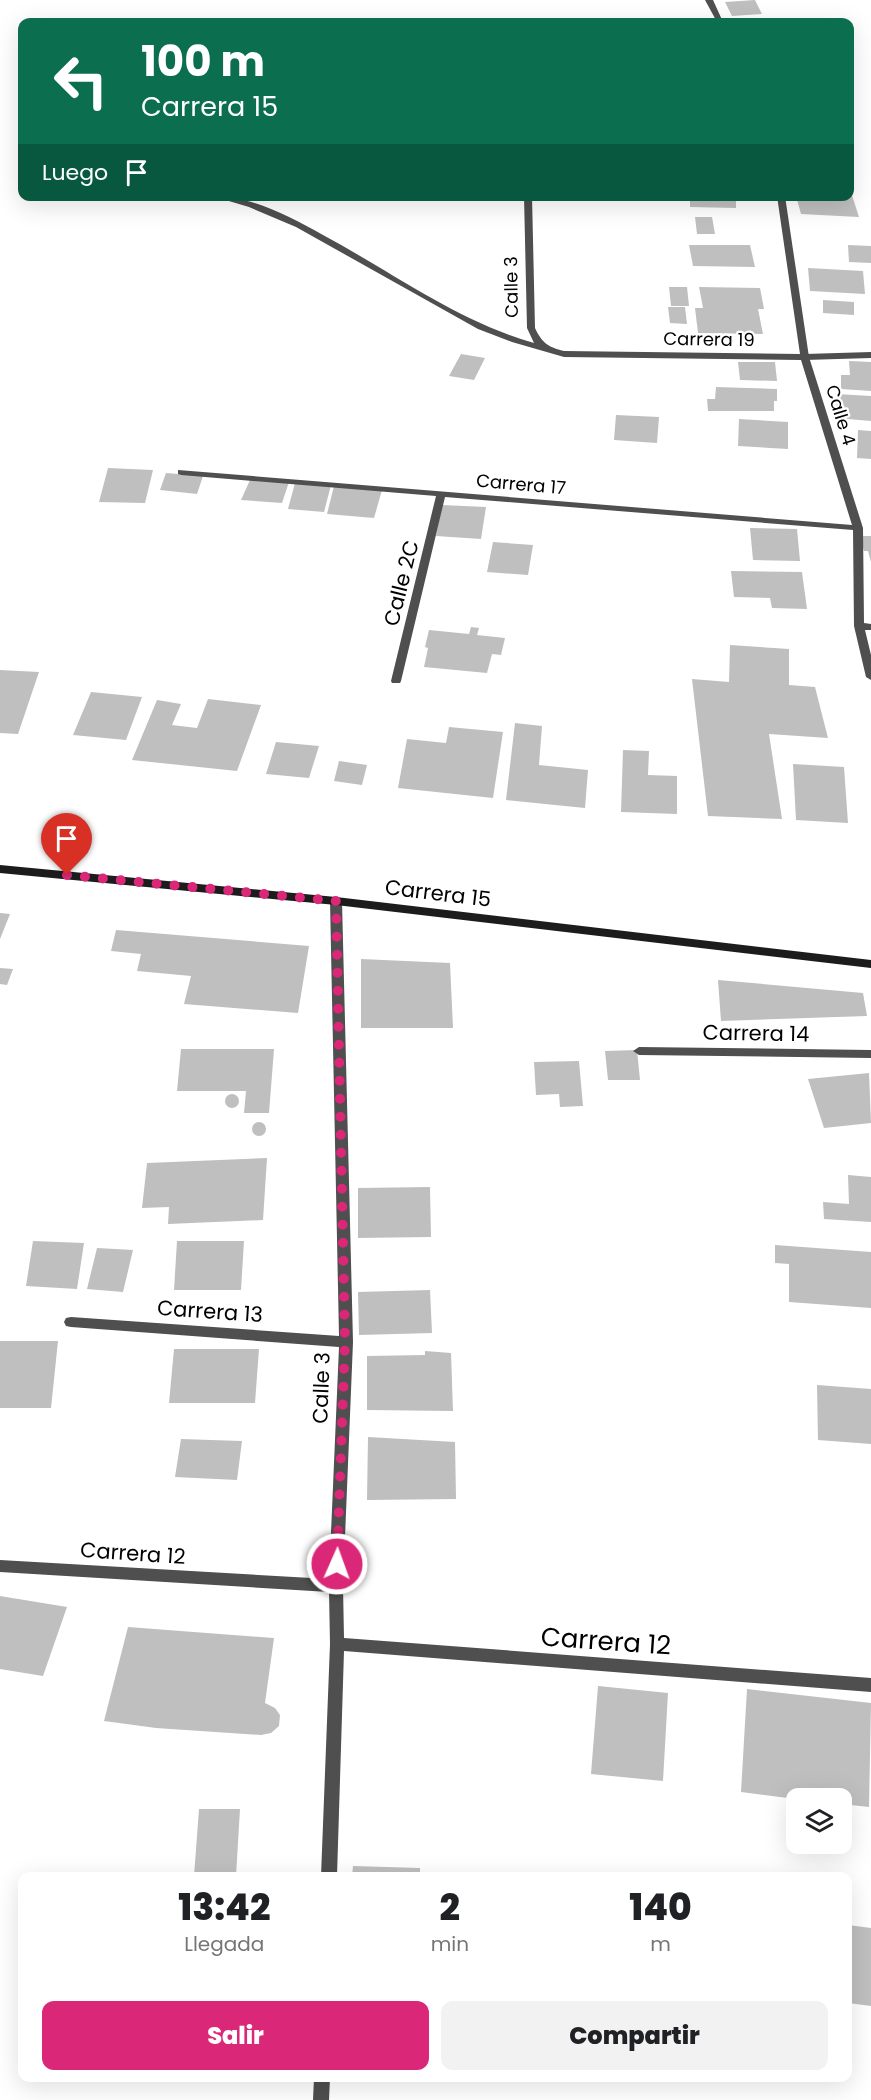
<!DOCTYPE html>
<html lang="es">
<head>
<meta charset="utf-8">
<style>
  :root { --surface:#fff; --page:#f2f2f2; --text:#202124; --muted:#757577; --accent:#db2777 }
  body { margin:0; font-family:Poppins,sans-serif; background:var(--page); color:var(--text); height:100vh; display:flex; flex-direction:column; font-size:22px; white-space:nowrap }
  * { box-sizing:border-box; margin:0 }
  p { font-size:20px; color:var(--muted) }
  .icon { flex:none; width:33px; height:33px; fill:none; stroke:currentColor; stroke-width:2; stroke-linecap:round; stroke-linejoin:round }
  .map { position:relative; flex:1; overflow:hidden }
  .panel { position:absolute; left:18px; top:1872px; width:834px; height:210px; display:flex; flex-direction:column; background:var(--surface); border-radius:12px; box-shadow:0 6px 24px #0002 }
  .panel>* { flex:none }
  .hud { position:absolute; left:18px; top:18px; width:836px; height:183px; border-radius:12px; box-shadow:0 6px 24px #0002; background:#0b6e4f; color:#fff; overflow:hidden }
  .tools { position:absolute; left:786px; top:1788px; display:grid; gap:12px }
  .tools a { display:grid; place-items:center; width:66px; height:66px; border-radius:12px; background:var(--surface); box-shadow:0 6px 24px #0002; font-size:30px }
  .pin { position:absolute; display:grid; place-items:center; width:51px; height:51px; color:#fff; margin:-62px -26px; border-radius:50% 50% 50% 0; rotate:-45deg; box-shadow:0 0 6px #0007 }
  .pin .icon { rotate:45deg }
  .me { position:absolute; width:66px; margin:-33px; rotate:2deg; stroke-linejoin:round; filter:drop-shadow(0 0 4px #0008) }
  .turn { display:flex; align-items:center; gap:21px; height:126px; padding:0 24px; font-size:27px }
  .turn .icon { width:78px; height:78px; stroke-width:2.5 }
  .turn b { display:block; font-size:42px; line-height:51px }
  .then { display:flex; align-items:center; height:57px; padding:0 24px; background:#0003; gap:12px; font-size:22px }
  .eta { display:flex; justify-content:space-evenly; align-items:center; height:102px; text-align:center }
  .eta b { font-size:36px; font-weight:800; line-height:42px }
  .cta { display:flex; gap:12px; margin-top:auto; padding:12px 24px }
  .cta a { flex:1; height:69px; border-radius:12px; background:var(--accent); color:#fff; font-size:24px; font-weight:800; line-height:69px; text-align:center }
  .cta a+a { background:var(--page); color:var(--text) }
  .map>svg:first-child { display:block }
  .building { fill:#bfbfbf }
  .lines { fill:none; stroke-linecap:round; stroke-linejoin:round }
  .lane { fill:#4f4f4f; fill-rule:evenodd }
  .street { fill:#4f4f4f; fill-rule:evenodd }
  .secondary { fill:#1c1c1c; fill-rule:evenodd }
  .route { stroke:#db2777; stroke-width:10; stroke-dasharray:0 18 }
  .labels { text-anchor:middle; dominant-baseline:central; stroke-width:4.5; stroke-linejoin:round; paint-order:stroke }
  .far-street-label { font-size:18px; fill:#000; stroke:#fff }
  .street-label { font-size:21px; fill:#000; stroke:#fff }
  .near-street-label { font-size:26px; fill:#000; stroke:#fff }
</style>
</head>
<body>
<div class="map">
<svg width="871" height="2100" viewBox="0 0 871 2100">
  <rect width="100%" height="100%" fill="#fff"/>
  <path class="building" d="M 755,0 L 762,14 L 732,16 L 725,2 Z
    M 849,186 L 859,217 L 801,214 L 796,196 L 849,196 Z
    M 690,196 L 736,196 L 736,208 L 690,207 Z
    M 695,217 L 712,217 L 715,234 L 697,234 Z
    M 689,245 L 750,245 L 755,267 L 693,266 Z
    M 848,245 L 871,246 L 871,263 L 849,262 Z
    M 808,268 L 863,271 L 865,294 L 810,291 Z
    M 669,287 L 687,287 L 689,306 L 671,306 Z
    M 699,287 L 760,288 L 764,309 L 758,309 L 763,334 L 698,333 L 695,308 L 703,308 Z
    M 823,300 L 854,302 L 854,315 L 823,313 Z
    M 668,307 L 685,307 L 687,324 L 670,323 Z
    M 461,354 L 485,358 L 474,380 L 449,376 Z
    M 849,361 L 871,362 L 871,391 L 841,389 L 841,375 L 850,375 Z
    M 738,362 L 775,362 L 777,381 L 740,380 Z
    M 716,387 L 777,389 L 777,401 L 774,401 L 774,411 L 708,411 L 707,399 L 715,399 Z
    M 837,394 L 871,396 L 871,421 L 836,418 Z
    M 616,415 L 659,417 L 657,443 L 614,440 Z
    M 739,419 L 788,422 L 788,449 L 738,446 Z
    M 858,430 L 871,431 L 871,459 L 857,458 Z
    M 108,468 L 153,470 L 145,503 L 99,502 Z
    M 166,473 L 203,476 L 197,494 L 160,490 Z
    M 250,480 L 289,482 L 282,503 L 241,500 Z
    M 295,483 L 331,485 L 324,512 L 288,509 Z
    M 334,486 L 382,490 L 374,518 L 327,514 Z
    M 442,505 L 486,507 L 481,539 L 436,536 Z
    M 750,528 L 797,529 L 800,561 L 753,560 Z
    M 860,536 L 871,536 L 871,562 L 868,551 L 864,551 Z
    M 493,542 L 533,545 L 528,575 L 487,572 Z
    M 731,571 L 802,572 L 807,609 L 772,608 L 770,598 L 734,597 Z
    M 471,627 L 479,628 L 477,635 L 505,638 L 501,655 L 492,654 L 487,673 L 424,667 L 428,648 L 425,647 L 429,630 L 469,634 Z
    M 730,645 L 789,649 L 789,685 L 815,687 L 828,738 L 769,734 L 782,819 L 708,816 L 692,679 L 729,682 Z
    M 0,670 L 39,672 L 18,734 L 0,733 Z
    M 91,692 L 142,697 L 126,740 L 73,735 Z
    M 208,699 L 261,705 L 237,771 L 132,760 L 157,700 L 181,704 L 172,725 L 197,728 Z
    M 515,723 L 542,726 L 539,765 L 588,770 L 585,808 L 506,800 Z
    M 449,727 L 503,732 L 493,798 L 398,788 L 407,739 L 446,743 Z
    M 276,742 L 319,746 L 309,778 L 266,774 Z
    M 623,750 L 649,751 L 648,775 L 677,776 L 677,814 L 621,812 Z
    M 339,761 L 367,765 L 362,785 L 334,781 Z
    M 793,764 L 844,767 L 848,823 L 796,820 Z
    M 0,913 L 10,914 L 0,939 Z
    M 116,930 L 309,946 L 298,1013 L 184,1004 L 191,976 L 137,971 L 141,954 L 111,951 Z
    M 361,959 L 450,963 L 453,1028 L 361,1028 Z
    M 0,968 L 13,969 L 7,985 L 0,984 Z
    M 718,980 L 863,993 L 867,1016 L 721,1021 Z
    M 181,1049 L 274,1049 L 269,1113 L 244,1113 L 246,1091 L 177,1091 Z
    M 637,1050 L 640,1080 L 608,1080 L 605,1051 Z
    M 579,1061 L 583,1106 L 560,1107 L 559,1094 L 536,1095 L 534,1062 Z
    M 869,1073 L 871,1123 L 824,1128 L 808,1079 Z
    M225 1101a7 7 0 1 1 14 0a7 7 0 1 1-14 0Z
    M252 1129a7 7 0 1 1 14 0a7 7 0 1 1-14 0Z
    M 267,1158 L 263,1220 L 168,1224 L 169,1207 L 142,1208 L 147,1163 Z
    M 848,1175 L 871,1177 L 871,1222 L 824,1219 L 823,1202 L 849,1204 Z
    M 430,1187 L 431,1237 L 358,1238 L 358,1188 Z
    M 33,1241 L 84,1243 L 77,1289 L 26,1286 Z
    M 177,1241 L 244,1241 L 241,1290 L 174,1290 Z
    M 775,1245 L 871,1252 L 871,1308 L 789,1302 L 789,1264 L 775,1263 Z
    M 97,1248 L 133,1250 L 123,1292 L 87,1289 Z
    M 430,1290 L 432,1333 L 359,1335 L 358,1292 Z
    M 0,1341 L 58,1341 L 51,1408 L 0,1408 Z
    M 174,1349 L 259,1349 L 255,1403 L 169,1403 Z
    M 425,1351 L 451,1353 L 453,1411 L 367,1410 L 367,1356 L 425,1355 Z
    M 817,1385 L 871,1389 L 871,1444 L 818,1440 Z
    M 368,1437 L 455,1442 L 456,1499 L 367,1500 Z
    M 181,1439 L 242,1441 L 237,1480 L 175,1477 Z
    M 0,1596 L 67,1607 L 43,1676 L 0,1669 Z
    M 128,1627 L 274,1638 L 265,1703 L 275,1708 L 280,1715 L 279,1726 L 271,1733 L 261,1735 L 156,1728 L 104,1721 Z
    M 598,1686 L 668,1693 L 663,1781 L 591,1774 Z
    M 747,1689 L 871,1703 L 869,1807 L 842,1804 L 842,1798 L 796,1799 L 741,1792 Z
    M 199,1809 L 240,1809 L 236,1876 L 194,1876 Z
    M 353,1866 L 420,1868 L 420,1876 L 352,1876 Z
    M 848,1925 L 871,1928 L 871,2006 L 848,2003 Z"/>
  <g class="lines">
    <path class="lane" d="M 871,352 L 871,358 L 805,360 L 801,357 L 805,354 Z"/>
    <path class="street" d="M 705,0 L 713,0 L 723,22 L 717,22 Z
      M 212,196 C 252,196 288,216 323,235 C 392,272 457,321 534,343 L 527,328 L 524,196 L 532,196 L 535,328 C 542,343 548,347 564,351 L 800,354 L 777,196 L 785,196 L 809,357 L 863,528 L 864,623 L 871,624 L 871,630 L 865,630 L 871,655 L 871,680 L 866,677 L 854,626 L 853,530 L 445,497 L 401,681 L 400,683 L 392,683 L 391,681 L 436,496 L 181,475 L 178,474 L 178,470 L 852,525 L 801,360 L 564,357 L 512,342 L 478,329 L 296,227 L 249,207 Z
      M 336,897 L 342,901 L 353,1342 L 343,1586 L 344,1638 L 871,1678 L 871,1692 L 344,1651 L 337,1876 L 321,1876 L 330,1644 L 329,1592 L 0,1572 L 0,1560 L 329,1579 L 339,1347 L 71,1327 L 66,1326 L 64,1322 L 66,1318 L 71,1317 L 339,1336 L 330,901 Z
      M 639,1047 L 871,1050 L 871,1058 L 639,1055 L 633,1051 Z
      M 314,2078 L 330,2078 L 329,2100 L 313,2100 Z"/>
    <path class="secondary" d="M 0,865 L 336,897 L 871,960 L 871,968 L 336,905 L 0,873 Z"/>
  </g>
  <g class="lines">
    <path class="route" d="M 67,875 L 336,901 L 345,1342 L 337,1564"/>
  </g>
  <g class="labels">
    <g class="far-street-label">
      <text transform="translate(511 287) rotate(-91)">Calle 3</text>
      <text transform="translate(709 339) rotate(1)">Carrera 19</text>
      <text transform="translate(841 415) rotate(73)">Calle 4</text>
      <text transform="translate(521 484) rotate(5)">Carrera 17</text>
    </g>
    <g class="street-label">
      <text transform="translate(401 583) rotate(-76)">Calle 2C</text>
      <text transform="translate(438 893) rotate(7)">Carrera 15</text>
      <text transform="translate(756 1033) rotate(1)">Carrera 14</text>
      <text transform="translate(210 1311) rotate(4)">Carrera 13</text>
      <text transform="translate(321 1388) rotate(-88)">Calle 3</text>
      <text transform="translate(133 1553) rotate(4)">Carrera 12</text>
    </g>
    <g class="near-street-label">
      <text transform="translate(606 1641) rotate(4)">Carrera 12</text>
    </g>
  </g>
</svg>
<div class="tools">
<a><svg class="icon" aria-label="layers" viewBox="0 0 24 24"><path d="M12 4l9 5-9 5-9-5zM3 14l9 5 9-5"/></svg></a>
</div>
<div class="pin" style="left:67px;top:875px;background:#d93025"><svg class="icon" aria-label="arrive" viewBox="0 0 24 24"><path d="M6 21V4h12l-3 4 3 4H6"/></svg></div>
<svg class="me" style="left:337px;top:1564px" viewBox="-20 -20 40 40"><circle r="17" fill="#db2777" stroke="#fff" stroke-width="3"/><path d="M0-11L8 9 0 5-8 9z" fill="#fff"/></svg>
<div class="hud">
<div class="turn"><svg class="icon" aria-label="left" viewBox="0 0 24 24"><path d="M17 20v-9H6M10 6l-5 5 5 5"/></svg><div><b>100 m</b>Carrera 15</div></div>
<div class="then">Luego<svg class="icon" aria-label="arrive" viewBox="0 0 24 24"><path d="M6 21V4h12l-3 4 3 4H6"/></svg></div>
</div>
<section class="panel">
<div class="eta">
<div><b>13:42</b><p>Llegada</p></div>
<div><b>2</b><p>min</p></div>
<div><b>140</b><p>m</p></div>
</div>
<div class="cta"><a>Salir</a><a>Compartir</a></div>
</section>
</div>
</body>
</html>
